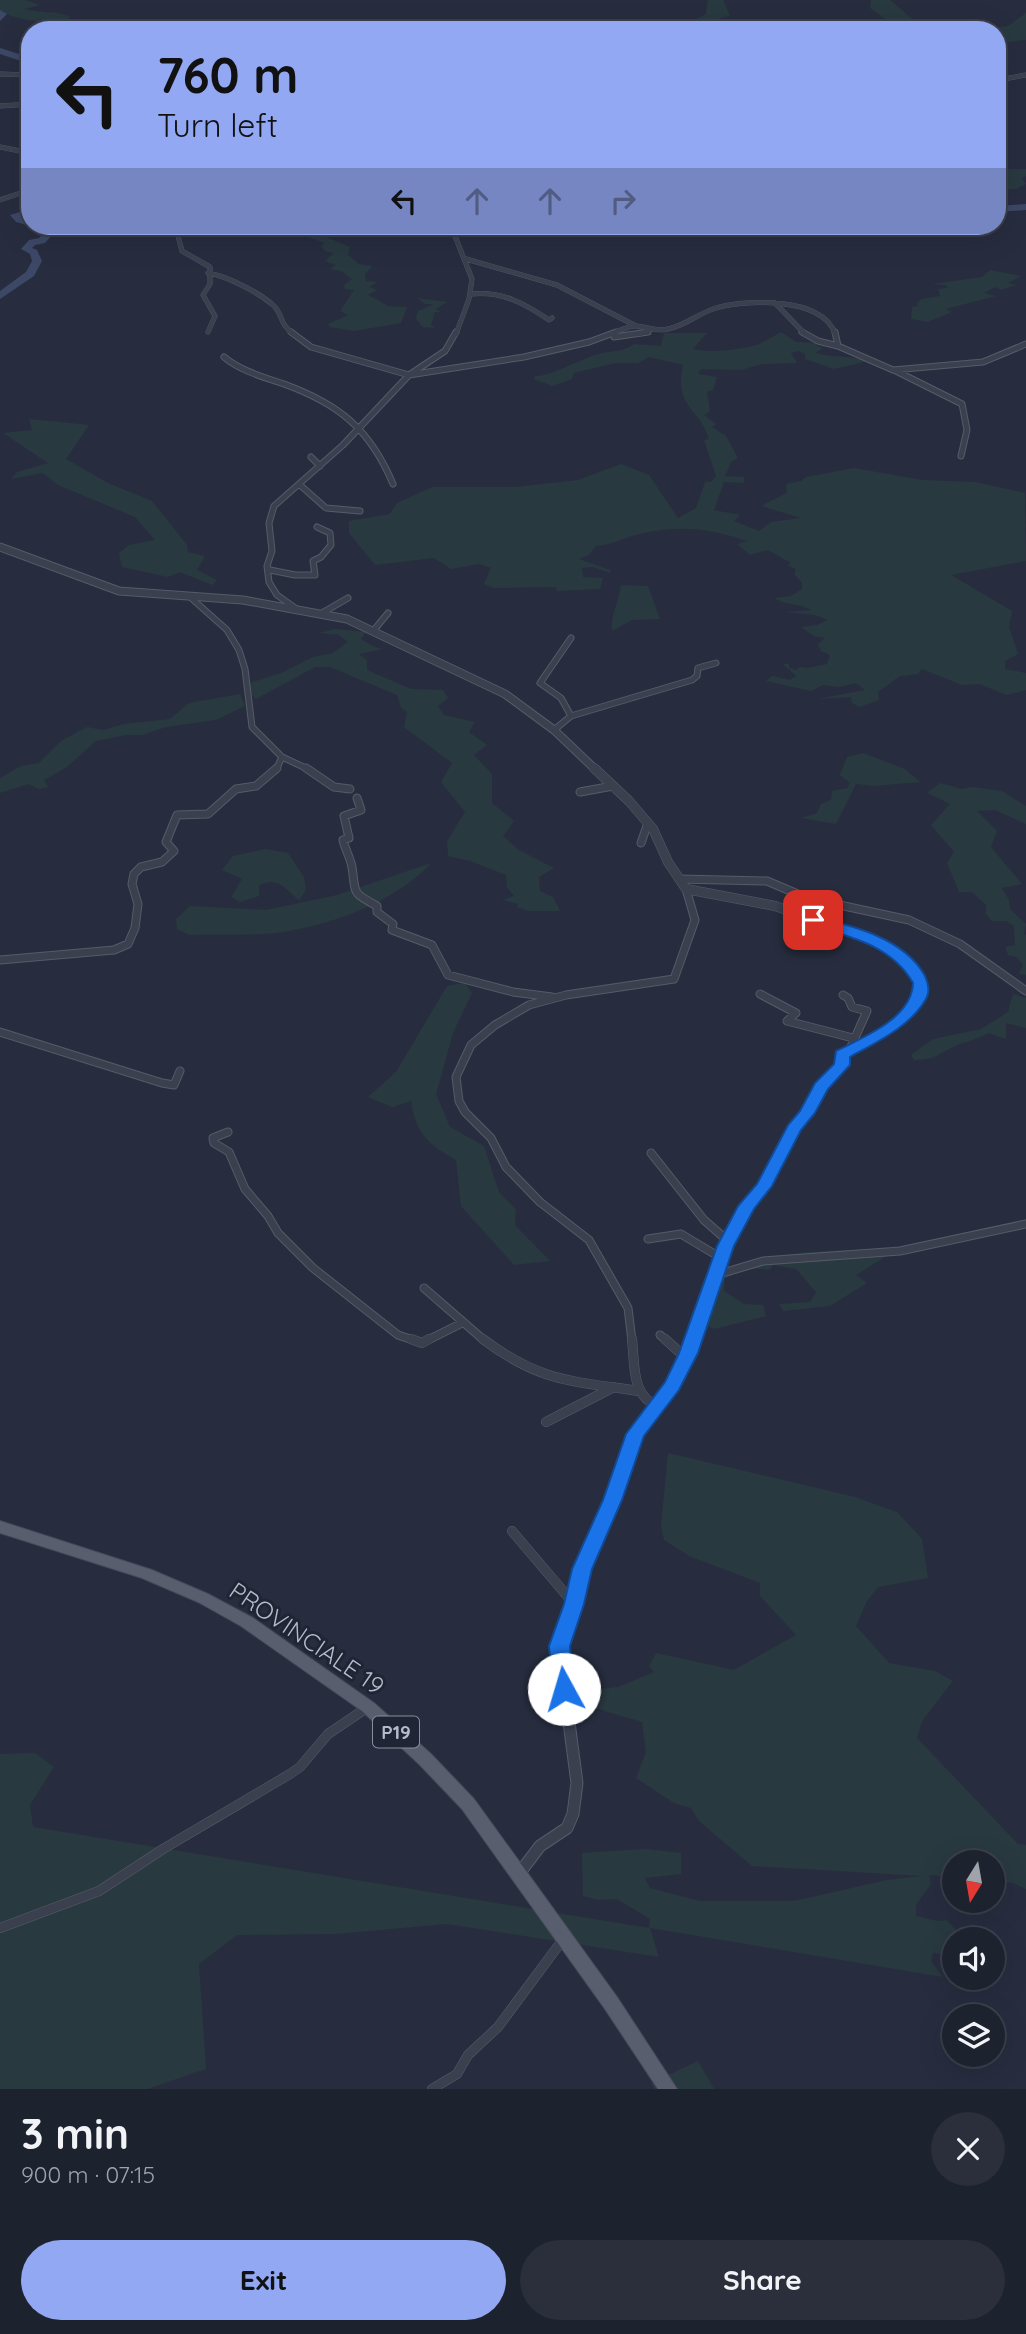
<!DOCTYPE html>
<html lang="en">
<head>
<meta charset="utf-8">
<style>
  :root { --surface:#1d222f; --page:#2a2f3b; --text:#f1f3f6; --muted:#a0a4aa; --line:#3b3f4b; --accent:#93a8f3 }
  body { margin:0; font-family:Quicksand,sans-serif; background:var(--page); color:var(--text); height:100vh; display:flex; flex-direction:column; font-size:26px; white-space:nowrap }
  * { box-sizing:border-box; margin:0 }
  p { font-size:23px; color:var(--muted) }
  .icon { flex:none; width:38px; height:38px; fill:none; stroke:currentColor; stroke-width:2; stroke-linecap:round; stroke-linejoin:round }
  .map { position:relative; height:2089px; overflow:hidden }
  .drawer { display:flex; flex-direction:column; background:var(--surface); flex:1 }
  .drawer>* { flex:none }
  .banner { position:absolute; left:21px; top:21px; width:985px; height:214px; border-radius:28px; box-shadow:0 7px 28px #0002,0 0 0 2px var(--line); background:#93a8f3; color:#111; overflow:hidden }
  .needle { width:46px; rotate:191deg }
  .fabs { position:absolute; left:942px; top:1850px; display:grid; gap:14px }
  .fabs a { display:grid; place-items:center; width:63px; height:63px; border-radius:50%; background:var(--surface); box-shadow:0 7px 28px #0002,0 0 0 2px var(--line); font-size:35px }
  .pin { position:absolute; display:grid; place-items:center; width:60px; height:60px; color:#fff; margin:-30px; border-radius:14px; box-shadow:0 4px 10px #0006 }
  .me { position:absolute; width:77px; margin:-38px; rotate:354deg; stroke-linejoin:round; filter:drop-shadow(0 0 5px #0008) }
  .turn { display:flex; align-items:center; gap:24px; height:147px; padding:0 21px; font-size:32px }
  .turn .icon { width:91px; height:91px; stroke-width:2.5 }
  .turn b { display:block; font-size:49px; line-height:60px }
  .lanes { display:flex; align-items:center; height:66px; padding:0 21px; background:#0003; justify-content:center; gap:35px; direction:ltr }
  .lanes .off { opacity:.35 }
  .round { display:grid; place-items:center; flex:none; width:74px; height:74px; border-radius:37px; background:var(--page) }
  .overview { display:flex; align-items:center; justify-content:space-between; height:119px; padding:0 21px }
  h1 { font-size:42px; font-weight:700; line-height:52px }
  .primary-button { display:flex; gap:14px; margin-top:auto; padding:14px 21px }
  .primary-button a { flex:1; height:80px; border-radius:42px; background:var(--accent); color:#111; font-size:28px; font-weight:700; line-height:80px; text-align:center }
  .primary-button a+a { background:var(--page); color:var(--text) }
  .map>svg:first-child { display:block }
  .green { fill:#293940 }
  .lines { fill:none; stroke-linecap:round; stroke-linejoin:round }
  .river { fill:#3d4867; fill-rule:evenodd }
  .minor-far3-casing { stroke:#565b69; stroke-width:5 }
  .minor-far2-casing { stroke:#565b69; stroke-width:7 }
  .minor-far1-casing { stroke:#565b69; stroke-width:9 }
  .minor-casing { stroke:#565b69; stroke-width:10 }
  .tertiary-far2-casing { stroke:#565b69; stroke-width:9 }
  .tertiary-far1-casing { stroke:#565b69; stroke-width:10 }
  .tertiary-casing { stroke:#565b69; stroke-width:13 }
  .primary-casing { stroke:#444958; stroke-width:2 }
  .minor-far3 { stroke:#3b404f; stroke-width:4.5 }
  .minor-far2 { stroke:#3b404f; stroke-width:5 }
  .minor-far1 { stroke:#3b404f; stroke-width:7 }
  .minor { stroke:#3b404f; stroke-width:9 }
  .tertiary-far2 { stroke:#3b404f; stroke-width:7 }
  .tertiary-far1 { stroke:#3b404f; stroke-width:9 }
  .tertiary { stroke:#3b404f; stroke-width:11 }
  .primary { fill:#595e6f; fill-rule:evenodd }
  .route { fill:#1a73e8; stroke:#114b97; stroke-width:2 }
  .labels { text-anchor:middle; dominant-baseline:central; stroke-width:6; stroke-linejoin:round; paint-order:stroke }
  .shield { fill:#1f2534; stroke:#898e9c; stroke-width:2 }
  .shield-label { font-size:19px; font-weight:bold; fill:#b7bbc9 }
  .near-street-label { font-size:24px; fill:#b7bbc9; stroke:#1f2534 }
</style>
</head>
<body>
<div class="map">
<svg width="1026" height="2089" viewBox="0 0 1026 2089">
  <rect width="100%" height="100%" fill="#272d3f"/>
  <path class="green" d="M 0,0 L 25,0 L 40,5 L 24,9 C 40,13 55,11 70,16 L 68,21 C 43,23 23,22 0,11 Z
    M 708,0 L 723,0 L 730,16 L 692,25 L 691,30 L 675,30 L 706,14 Z
    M 871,0 L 890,0 L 916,22 L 947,25 L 962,20 L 993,28 L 1008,26 L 1026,13 L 1026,40 L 998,43 L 998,30 L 859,30 L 887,20 L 870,8 Z
    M 998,166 L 1002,169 L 1026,169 L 1026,176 L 1022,178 L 1026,184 L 1016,189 L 998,190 Z
    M 277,226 L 329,226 L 336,229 L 326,237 L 350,247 L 348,255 L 359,264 L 373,266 L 365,274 L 366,281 L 377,282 L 369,287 L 377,290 L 368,295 L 388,306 L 407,307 L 401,323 L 354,331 L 330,327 L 328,324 L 348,315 L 340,311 L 354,290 L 345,289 L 344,285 L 352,279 L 341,271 L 330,269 L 336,265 L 325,261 L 334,253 L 325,251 L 321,246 L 325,243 L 308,237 L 308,235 Z
    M 990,270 L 1021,276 L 1008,283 L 1016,285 L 1001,290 L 995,287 L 984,293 L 996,296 L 946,309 L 952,312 L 928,322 L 911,319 L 912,307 L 918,306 L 917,303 L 922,299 L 940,296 L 938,289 L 948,288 L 945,285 L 932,284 L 982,277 Z
    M 417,298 L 447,302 L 436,309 L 441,312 L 435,312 L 431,325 L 435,328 L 422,327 L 416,318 L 418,311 L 434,304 L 425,304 Z
    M 781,332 L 796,342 L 818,343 L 815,345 L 823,348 L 815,353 C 834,358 850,355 868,361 L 834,369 L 805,359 L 805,354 L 798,351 L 791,353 L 797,363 L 762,364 L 741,370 L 701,369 L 698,374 L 717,377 L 713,390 L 707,392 L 710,411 L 704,415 L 716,424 L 712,427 L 726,436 L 738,458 L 731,462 L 725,476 L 744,477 L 744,483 L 724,482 L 714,510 L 740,515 L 734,521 L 759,531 L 771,522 L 801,518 L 761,506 L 787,493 L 786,484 L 801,481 L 806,477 L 854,468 L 922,480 L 976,482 L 1025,493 L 1026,561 L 951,575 L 1012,611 L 1009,627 L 1018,654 L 1005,661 L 1005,669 L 1026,673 L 1026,690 L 1007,695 L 979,684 L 962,685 L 922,669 L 918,674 L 900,676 L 878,692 L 879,700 L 859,707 L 852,703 L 851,697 L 818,699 L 865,690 L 856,683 L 839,687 L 823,685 L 811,691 L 766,681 L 772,676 L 790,680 L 796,676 L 783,664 L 789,664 L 789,668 L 796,670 L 800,667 L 808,668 L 827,664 L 830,655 L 821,651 L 818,644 L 825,638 L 814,636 L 801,627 L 817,625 L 828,620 L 815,615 L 785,612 L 811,610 C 799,603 787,606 774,598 L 791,596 L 802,589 L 802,583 L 794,574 L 796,569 L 787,565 L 791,563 L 768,550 L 750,555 L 737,544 L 747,541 C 711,529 682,525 644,533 C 627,536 612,545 596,546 L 589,555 L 579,559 L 611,570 L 610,573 L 593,567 L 582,568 L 583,577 L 603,578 L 600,589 L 556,591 L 557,588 L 552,587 L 494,588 L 484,584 L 491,568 L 479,564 L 451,569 L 434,558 L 375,565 L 349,533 L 349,521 L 390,514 L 397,503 L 432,487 L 515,487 L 578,480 L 621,464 L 649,475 L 678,518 L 696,508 L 705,482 L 711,482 L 716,476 L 704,440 L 709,439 C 700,407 674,410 683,365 L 649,357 L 638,363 L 615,363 L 574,373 L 572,379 L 552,386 L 534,379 L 535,376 C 551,377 582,357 603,353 C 615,350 624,352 634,344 L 661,346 L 664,333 L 707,333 L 693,349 C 712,353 737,350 756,345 C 761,344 775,335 781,332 Z
    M 29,419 L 89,425 L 66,459 L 108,483 L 152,501 L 187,545 L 188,552 L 205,556 L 197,570 L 217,580 L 212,585 L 180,572 L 168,577 L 122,567 L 119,553 L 129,545 L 155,540 L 135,517 L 58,485 L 43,473 L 11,479 L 17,472 L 48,463 L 3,433 L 32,430 Z
    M 621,585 L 648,586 L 660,619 L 632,620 L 612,631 C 610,617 619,601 621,585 Z
    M 335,629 L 366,632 L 361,639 L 374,647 L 384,649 L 359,654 L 367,660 L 367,670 L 411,689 L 443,690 L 448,698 L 438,706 L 444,715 L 475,722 L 469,732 L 487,745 L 474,755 L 492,774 L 492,803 L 514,821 L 503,836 L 519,850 L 554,868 L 539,877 L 540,891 L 553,897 L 560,911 L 529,911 L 517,907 L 518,904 L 503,900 L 514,896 L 507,887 L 506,875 L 470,861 L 448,856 L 447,841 L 465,812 L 441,782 L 452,763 L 404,727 L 407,712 L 401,708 L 397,695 L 330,667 L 315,667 L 256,699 L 247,690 L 252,682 L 281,673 L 313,657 L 333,653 L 348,642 L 339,635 L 319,633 Z
    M 240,694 L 245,706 L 216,720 L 166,727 L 142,735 L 126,735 L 96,741 L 67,767 L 44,780 L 48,787 L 39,789 L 28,784 L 0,793 L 0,778 L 21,766 L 39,763 L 61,741 L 87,727 L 103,730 L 124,724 L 170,719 L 189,703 Z
    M 863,753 L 905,769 L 920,782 L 874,786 L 856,784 L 836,824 L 801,818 L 817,813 L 821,804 L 831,800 L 832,791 L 847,788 L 850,783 L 840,775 L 847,757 Z
    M 940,783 L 962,789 L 972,787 L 1002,791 L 1026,806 L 1026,824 L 995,810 L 977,811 L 997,831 L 991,847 L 1022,884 L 1002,888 L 1009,900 L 1010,909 L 1026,924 L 1024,933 L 1026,935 L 1026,975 L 1019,974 L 1023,965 L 1017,957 L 1008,955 L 1005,947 L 1015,945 L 1014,926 L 1006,921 L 992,921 L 986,914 L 986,905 L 972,892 L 959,892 L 947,863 L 954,852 L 931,825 L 950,804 L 927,793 Z
    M 266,849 L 288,853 L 304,877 L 306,890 L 299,900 C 284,889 280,876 259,885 L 259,896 L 240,902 L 231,897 L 242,879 L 222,870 L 233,856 Z
    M 431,863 C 396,902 327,927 275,933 C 247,936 217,934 189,935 L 177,929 L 176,919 L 190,906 L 266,910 L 337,895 Z
    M 465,983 L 472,993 L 453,1033 L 436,1094 L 450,1127 L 484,1146 L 499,1192 L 516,1210 L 515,1225 L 550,1261 L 514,1265 L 461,1206 L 456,1160 C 428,1144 416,1134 411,1101 L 392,1107 L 368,1097 L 396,1072 L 447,986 Z
    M 1013,994 L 1026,998 L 1026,1028 L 1006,1023 L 1006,1039 L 988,1033 C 976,1040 963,1042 951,1048 C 934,1057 935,1059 914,1060 L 911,1055 L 933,1039 L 981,1029 L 1008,1012 Z
    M 918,1248 L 920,1251 L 888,1255 L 856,1275 L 867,1283 L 830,1306 L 783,1311 L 779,1304 L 810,1302 L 816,1292 L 796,1269 L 773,1265 L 770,1270 L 750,1268 L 725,1278 L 724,1291 L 744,1304 L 763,1305 L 766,1316 L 714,1329 L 702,1323 C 706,1310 708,1287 717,1277 C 740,1247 878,1250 918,1248 Z
    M 668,1453 L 855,1497 L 897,1512 L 922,1539 L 928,1578 L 878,1587 L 867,1601 L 856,1626 L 889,1663 L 935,1671 L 953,1681 L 922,1721 L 917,1738 L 1018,1844 L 1026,1845 L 1026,1889 L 1013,1883 L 992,1880 L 992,1862 L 954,1862 L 954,1877 L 929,1875 L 931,1884 L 916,1905 L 916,1916 L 938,1921 L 947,1920 L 955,1929 L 957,1939 L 954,1939 L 954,1961 L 944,1954 L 933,1953 L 931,1961 L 943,1977 L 650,1928 L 659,1957 L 447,1924 L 336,1934 L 237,1935 L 199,1964 L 206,2069 L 147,2089 L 0,2089 L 0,1754 L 35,1753 L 54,1767 L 30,1805 L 33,1827 L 649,1928 L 650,1919 L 617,1899 L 598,1900 L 583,1896 L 582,1853 L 645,1849 L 681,1853 L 681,1874 L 645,1878 L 650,1888 L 700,1901 L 794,1901 L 887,1880 L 922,1876 L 752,1866 L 699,1821 L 691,1808 L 674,1803 L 636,1778 L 646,1752 L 642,1722 L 581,1704 L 577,1691 L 618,1687 L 654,1672 L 649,1666 L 656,1653 L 734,1670 L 796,1635 L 760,1596 L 760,1583 L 689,1556 L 664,1540 L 661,1525 Z
    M 698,2061 L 714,2089 L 654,2089 L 651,2083 Z"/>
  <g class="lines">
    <path class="river" d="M 0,10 L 7,14 L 0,21 Z
      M 79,28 L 97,30 L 75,30 Z
      M 0,48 L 19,54 L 30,54 L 30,60 L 18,60 L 0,54 Z
      M 1026,204 L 1026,210 L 998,212 L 998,206 Z
      M 30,209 L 30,215 L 21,217 L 30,220 L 31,226 L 16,222 L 10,215 Z
      M 32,226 L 46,226 L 51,229 L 52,235 L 45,243 L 35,245 L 32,248 L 37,250 L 42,261 L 34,276 L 0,299 L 0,291 L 26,272 L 32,261 L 30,254 L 21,249 L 29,240 L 39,238 L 42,235 L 41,231 Z"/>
    <defs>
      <path id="minor-far3" d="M 0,74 L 30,75
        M 998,80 L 1026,75
        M 0,106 L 30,104
        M 0,147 L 20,151
        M 0,200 L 30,190
        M 180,226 L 181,232 L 178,236 L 182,251 L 210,267 L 210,284 L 203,295 L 215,316 L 208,332
        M 451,226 L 472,279 L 469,299 L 456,334
        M 466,259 L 557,285 L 634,325
        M 208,273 C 227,276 260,293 274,306 C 283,315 279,323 293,334
        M 471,294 C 502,291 524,303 549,320 L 552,318
        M 775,303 L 805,334
        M 611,334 C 619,331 629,325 637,326 C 648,327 656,332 668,329 C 684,326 698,314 713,309 C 742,299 824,296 835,334
        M 637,334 L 648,332"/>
      <path id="minor-far2" d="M 291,332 L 311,347 L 409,375 L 524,357 L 589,342 L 616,332
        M 802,332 L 818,341 L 838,346
        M 835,332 L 838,346 L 893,370 L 983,362 L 1026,344
        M 614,337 L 648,332
        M 224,357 C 241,371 263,377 284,384 C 339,404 370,429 393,484
        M 894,370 L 962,404 L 967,430 L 961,456
        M 311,457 L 320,466
        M 300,485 L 326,508 L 360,511
        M 270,570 L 295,575 L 315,575 L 313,561 L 321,557 L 331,545 L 330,533 L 317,527
        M 190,597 L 227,630 L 239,650 L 245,669 L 252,727 L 282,757 L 276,770
        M 298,610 L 277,595 L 269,582 L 267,566 L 272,551 L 269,523 L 274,506 L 343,445 L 409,375 L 445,351 L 456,332
        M 322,613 L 348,598
        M 374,630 L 388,613
        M 571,638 L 540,683 L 561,698 L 571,716
        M 554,730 L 571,716 L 692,680 L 697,676 L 698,668 L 716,663
        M 282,757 L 310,770"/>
      <path id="minor-far1" d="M 306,768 L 334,787 L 350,789
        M 580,792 L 613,786
        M 357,798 L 361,810 L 344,816 L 349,838 L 343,840 C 345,849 350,857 352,867 C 356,894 351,892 377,906 L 377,912 L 393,924 L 392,930 L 432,945 L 448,975 L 513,992 L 552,997
        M 641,843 L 648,823
        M 679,879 L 767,881 L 807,898 L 909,920 L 960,944 L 1026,991
        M 0,960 L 114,950 L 128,944 L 135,928 L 138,904 L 132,884 L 134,874 L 141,867 L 162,862 L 174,851 L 166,842 L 177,815 L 208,814 L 236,789 L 256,786 L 277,768
        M 760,994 L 796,1013 L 787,1021 L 853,1038
        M 843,995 L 848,998 L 852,1007 L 867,1011 L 849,1051
        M 0,1032 L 162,1083 L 174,1085 L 180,1071
        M 228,1132 L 213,1138 L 214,1143 L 229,1152 L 245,1189 L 268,1216 L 278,1233 L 313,1268 L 398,1335 L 416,1341
        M 651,1153 L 704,1220 L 729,1242
        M 648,1239 L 681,1234 L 721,1258
        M 716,1275 L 763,1261 L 900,1251 L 1026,1224
        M 424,1288 L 485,1341
        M 660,1335 L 667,1341
        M 426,1341 L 462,1323
        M 632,1341 L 628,1308 L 589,1240 L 540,1202 L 506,1167 L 491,1138 L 465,1112 L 459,1101 L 456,1077 L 471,1045 L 495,1025 L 529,1005 L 566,995 L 674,979 L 695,920 L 686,889"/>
      <path id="minor" d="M 411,1339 L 422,1343 L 429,1339
        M 483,1339 C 539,1382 573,1381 638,1391
        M 632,1339 C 635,1365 631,1396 658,1406
        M 665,1339 L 686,1358
        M 546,1422 L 614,1387
        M 512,1531 L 574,1604
        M 0,1928 L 99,1891 L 163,1849 L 290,1774 L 300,1767 L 328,1734 L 368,1707
        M 432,2089 L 457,2074 L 468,2055 L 498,2027 L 564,1938"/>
      <path id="tertiary-far2" d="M 0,547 L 119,591 L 243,600 L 347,619 L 505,694 L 554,730 L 596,770"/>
      <path id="tertiary-far1" d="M 594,768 L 629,801 L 653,829 L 668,862 L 686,889 L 775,906 L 867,937 L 885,945 L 903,959 L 921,983 C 918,1020 871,1039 842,1055 L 842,1064 L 821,1087 L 807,1113 L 793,1128 L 764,1186 L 747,1207 L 725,1246 L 692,1341"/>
      <path id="tertiary" d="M 518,1875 L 540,1846 L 567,1828 L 573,1814 L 577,1783 L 559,1646 L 574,1604 L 582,1569 L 613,1500 L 635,1434 L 673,1385 L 693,1339"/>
      <path id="primary" d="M 0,1521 L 152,1570 L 208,1594 L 253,1618 L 374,1703 L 431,1754 L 474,1799 L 617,1997 L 677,2089 L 658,2089 L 605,2009 L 462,1809 L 419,1764 L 362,1711 L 241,1626 L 198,1602 L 142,1578 L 0,1533 Z"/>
    </defs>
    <use href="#minor-far3" class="minor-far3-casing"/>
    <use href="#minor-far2" class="minor-far2-casing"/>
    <use href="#minor-far1" class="minor-far1-casing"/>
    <use href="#minor" class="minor-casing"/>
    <use href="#tertiary-far2" class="tertiary-far2-casing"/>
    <use href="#tertiary-far1" class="tertiary-far1-casing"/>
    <use href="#tertiary" class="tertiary-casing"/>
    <use href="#primary" class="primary-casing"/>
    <use href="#minor-far3" class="minor-far3"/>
    <use href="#minor-far2" class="minor-far2"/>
    <use href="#minor-far1" class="minor-far1"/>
    <use href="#minor" class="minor"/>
    <use href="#tertiary-far2" class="tertiary-far2"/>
    <use href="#tertiary-far1" class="tertiary-far1"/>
    <use href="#tertiary" class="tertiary"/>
    <use href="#primary" class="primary"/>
  </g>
  <path class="route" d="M 813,916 C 852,926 902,937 924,974 C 928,982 931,991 926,999 C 910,1027 877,1042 850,1057 L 850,1065 L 828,1089 L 815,1113 L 801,1130 L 772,1186 L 754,1209 L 734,1246 L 698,1353 L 679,1390 L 644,1436 L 622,1500 L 592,1569 L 584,1604 L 570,1646 L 574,1689 L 571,1695 L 564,1697 L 556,1695 L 553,1689 L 549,1646 L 564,1604 L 572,1569 L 603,1500 L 626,1434 L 665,1382 L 679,1353 L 717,1246 L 738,1206 L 757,1184 L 788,1125 L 800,1111 L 815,1083 L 834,1064 L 836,1051 C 864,1037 912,1018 913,983 C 891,944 847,936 807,924 L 805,920 L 807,917 Z"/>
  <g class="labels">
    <rect class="shield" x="373" y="1716.5" width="46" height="31" rx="5"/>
    <g class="shield-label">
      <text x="396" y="1732">P19</text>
    </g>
    <g class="near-street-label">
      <text transform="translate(307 1638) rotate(34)">PROVINCIALE 19</text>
    </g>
  </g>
</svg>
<div class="fabs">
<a><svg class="needle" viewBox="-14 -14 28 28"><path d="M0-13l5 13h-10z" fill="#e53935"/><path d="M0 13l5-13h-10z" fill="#a0a4aa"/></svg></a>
<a><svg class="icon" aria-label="sound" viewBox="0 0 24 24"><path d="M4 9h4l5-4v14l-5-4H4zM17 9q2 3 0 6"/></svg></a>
<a><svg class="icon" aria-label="layers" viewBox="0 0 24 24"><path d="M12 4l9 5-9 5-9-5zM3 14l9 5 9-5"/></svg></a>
</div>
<div class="pin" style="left:813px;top:920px;background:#d93025"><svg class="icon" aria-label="arrive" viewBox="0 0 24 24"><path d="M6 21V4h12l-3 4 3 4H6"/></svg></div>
<svg class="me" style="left:564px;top:1689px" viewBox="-20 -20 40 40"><circle r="19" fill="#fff"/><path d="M0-13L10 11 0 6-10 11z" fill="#1a73e8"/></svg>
<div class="banner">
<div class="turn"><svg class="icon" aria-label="left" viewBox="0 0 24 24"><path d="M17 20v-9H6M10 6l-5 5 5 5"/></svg><div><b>760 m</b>Turn left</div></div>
<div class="lanes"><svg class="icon" aria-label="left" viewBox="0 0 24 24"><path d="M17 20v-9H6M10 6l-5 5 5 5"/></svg><svg class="icon off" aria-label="ahead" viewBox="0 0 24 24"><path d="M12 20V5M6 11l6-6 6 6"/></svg><svg class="icon off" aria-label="ahead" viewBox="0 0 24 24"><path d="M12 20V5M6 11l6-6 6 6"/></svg><svg class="icon off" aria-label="right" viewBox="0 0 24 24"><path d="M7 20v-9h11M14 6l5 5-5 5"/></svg></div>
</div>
</div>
<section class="drawer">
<div class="overview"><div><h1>3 min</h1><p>900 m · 07:15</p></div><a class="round"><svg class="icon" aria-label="close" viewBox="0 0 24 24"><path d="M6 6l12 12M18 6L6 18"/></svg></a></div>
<div class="primary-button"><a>Exit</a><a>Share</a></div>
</section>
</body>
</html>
